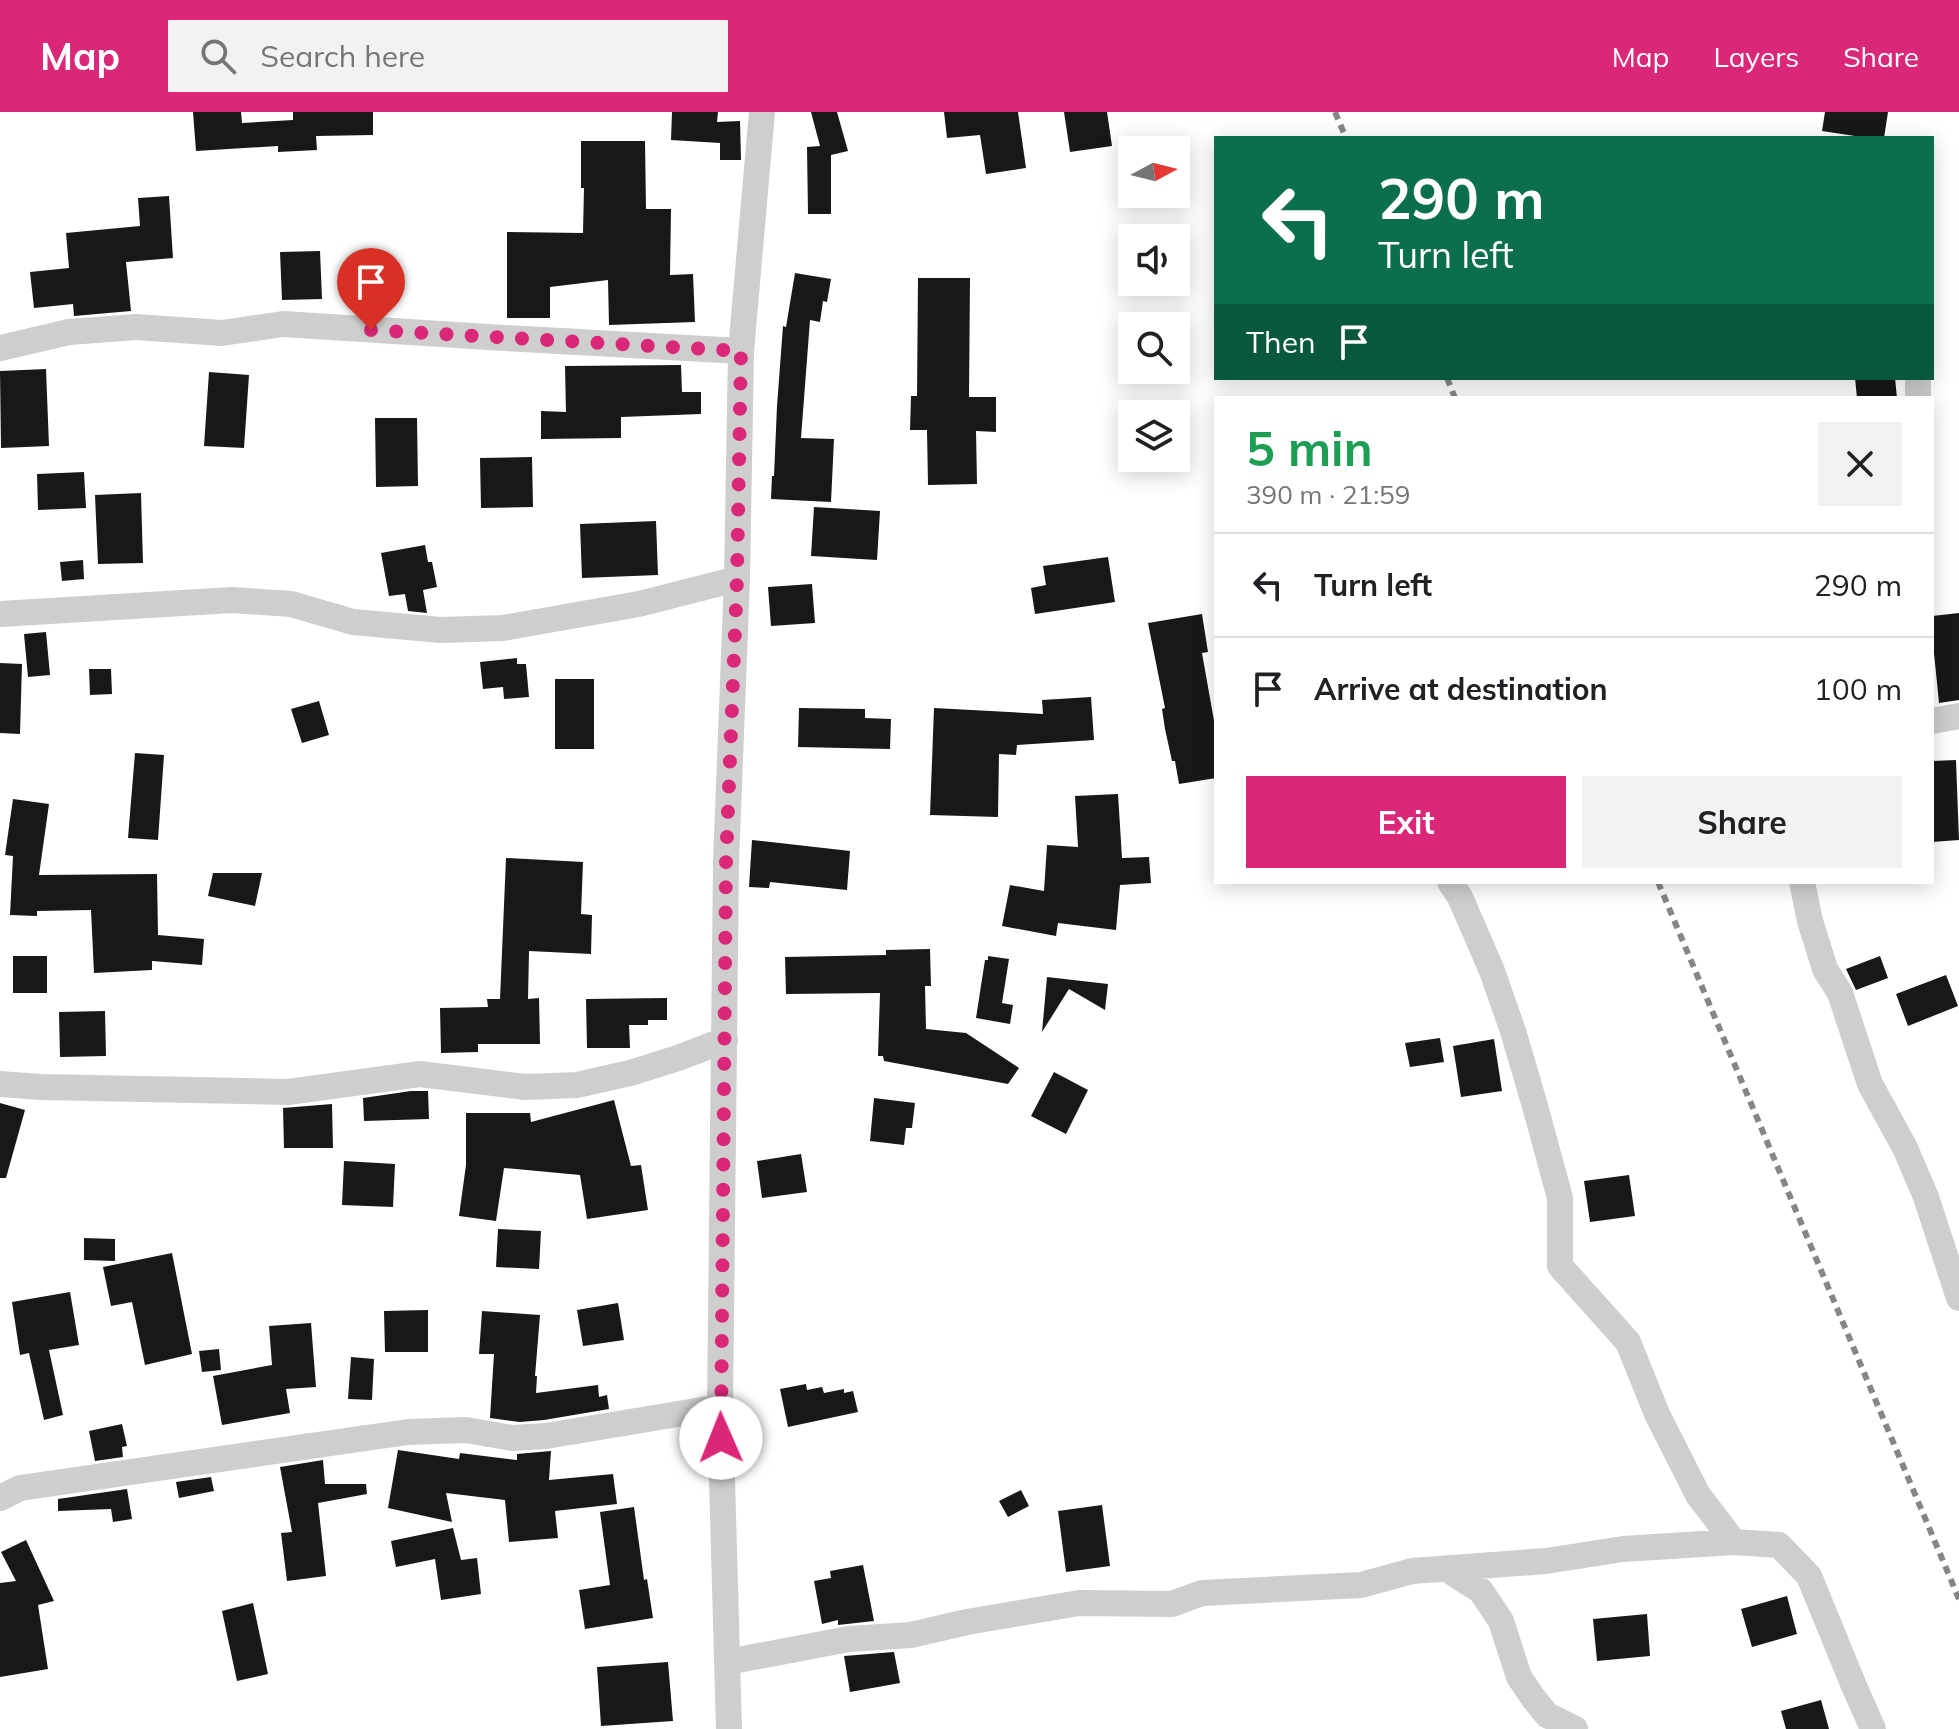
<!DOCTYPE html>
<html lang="en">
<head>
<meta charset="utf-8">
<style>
  :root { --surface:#fff; --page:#f2f2f2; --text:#202124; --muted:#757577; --line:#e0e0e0; --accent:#db2777 }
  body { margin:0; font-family:Mulish,sans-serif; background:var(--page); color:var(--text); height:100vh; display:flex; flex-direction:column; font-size:30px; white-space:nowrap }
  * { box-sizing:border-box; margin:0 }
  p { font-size:26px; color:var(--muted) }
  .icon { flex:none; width:44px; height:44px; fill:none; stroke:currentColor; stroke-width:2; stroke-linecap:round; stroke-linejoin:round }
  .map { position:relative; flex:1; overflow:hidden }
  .panel { position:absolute; left:1214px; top:284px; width:720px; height:488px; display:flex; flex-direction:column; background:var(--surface); border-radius:0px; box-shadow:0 4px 20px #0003 }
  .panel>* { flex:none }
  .guide { position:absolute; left:1214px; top:24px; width:720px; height:244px; border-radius:0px; box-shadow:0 4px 20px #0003; background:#0b6e4f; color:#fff; overflow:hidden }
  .needle { width:52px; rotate:83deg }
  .controls { position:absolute; left:1118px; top:24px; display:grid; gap:16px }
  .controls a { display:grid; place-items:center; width:72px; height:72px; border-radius:0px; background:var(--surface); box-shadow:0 4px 20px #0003; font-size:40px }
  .pin { position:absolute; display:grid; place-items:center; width:68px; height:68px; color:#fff; margin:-82px -34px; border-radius:50% 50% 50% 0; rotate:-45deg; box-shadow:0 0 8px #0007 }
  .pin .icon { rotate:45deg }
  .me { position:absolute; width:88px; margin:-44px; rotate:359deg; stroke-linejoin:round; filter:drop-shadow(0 0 6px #0008) }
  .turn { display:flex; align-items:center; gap:28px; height:168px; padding:0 32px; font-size:36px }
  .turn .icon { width:104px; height:104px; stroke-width:2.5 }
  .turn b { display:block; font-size:56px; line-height:68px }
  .then { display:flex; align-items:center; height:76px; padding:0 32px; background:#0003; gap:16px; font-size:30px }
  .round { display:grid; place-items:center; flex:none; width:84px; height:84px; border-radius:0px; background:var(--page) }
  .headline { display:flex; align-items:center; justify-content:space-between; height:136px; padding:0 32px }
  h1 { font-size:48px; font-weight:700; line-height:60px; color:#1e9e55 }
  .cta { display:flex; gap:16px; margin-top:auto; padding:16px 32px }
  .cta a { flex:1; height:92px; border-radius:0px; background:var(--accent); color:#fff; font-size:32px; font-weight:700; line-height:92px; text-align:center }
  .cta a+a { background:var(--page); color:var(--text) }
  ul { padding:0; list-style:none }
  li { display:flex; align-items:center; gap:24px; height:104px; padding:0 32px; border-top:2px solid var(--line) }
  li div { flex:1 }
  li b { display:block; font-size:30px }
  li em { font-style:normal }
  header { display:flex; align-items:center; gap:48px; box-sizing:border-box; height:112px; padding:0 40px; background:var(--accent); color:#fff }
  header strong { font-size:38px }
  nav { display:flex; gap:44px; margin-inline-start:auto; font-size:28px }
  .search { width:560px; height:72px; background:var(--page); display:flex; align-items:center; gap:20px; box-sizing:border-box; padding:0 28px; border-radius:0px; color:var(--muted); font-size:30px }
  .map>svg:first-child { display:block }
  .building { fill:#181818 }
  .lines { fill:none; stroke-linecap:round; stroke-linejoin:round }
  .street { stroke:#cecece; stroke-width:26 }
  .rail { stroke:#868686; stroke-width:6; stroke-dasharray:8 6; stroke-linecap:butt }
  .route { stroke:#db2777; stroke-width:14; stroke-dasharray:0 25.2 }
</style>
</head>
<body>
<header>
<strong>Map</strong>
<div class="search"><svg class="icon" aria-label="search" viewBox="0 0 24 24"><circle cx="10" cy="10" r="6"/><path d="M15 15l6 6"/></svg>Search here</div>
<nav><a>Map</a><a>Layers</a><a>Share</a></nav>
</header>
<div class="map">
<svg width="1959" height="1617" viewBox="0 0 1959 1617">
  <rect width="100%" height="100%" fill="#fff"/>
  <path class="building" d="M 193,0 L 241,0 L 242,11 L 293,8 L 293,0 L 373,0 L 373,23 L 316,24 L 317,38 L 278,40 L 278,34 L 196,39 Z
    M 672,0 L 718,0 L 717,10 L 740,9 L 741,48 L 720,48 L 720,31 L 671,28 Z
    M 811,0 L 837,0 L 848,39 L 831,43 L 831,102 L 808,102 L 807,35 L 820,34 Z
    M 944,0 L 1018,0 L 1026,56 L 986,62 L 980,23 L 947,26 Z
    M 1064,0 L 1107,0 L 1112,34 L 1070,40 Z
    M 1825,0 L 1888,0 L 1884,26 L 1868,26 L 1822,19 Z
    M 581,29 L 645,29 L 646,97 L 671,97 L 670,163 L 693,162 L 695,210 L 609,213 L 608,168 L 550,175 L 550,206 L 507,206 L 507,120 L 583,121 L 584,76 L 581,76 Z
    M 169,84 L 173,146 L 126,150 L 131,199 L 74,204 L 73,192 L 34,196 L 30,160 L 69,156 L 66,121 L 140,114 L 138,86 Z
    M 320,139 L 322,187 L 282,188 L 280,140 Z
    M 795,161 L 831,167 L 827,190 L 823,189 L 820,210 L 810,208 L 801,326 L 834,327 L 831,390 L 771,387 L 772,364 L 774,364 L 777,294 L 783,214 L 786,215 Z
    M 918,166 L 970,166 L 969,285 L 996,285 L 996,320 L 976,319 L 977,372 L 928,373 L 927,318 L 910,318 L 911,284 L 917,284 Z
    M 681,253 L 682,280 L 701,280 L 701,302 L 621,305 L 621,326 L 541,327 L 541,299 L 566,300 L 565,254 Z
    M 46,257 L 49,334 L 1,336 L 0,259 Z
    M 209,260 L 249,263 L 244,336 L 204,334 Z
    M 1855,266 L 1895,266 L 1897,286 L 1857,286 Z
    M 375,306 L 417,306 L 418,374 L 376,375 Z
    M 532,345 L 533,395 L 481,396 L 480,346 Z
    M 84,360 L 86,396 L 38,398 L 37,362 Z
    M 141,381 L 143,451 L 98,452 L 95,383 Z
    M 814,395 L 880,399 L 877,448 L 811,444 Z
    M 656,409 L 658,463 L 582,466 L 580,412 Z
    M 425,433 L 428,450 L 432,450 L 437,475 L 423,478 L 427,501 L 408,499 L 405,482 L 389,484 L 381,441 Z
    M 1108,445 L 1115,490 L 1035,502 L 1031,476 L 1046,473 L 1043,454 Z
    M 83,448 L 84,467 L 62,469 L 60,450 Z
    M 812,472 L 815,511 L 771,514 L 768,475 Z
    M 1959,501 L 1959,588 L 1939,591 L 1934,541 L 1932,541 L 1932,504 Z
    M 1202,502 L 1208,540 L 1202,541 L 1216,620 L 1216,666 L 1179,672 L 1175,649 L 1172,649 L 1165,617 L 1162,597 L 1165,596 L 1148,511 Z
    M 46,520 L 50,563 L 28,565 L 24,522 Z
    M 517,546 L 517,552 L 526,552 L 529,585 L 504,587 L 503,575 L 483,577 L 480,550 Z
    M 0,551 L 22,552 L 20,622 L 0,621 Z
    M 89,557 L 111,557 L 112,582 L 90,583 Z
    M 555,567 L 594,567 L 594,637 L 555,637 Z
    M 1091,585 L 1094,628 L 1017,633 L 1016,643 L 999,642 L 998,705 L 930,703 L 934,596 L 1043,602 L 1042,588 Z
    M 319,589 L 329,623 L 302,631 L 291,597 Z
    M 799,596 L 865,597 L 865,606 L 891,607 L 890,637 L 798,635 Z
    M 135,641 L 164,643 L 158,728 L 128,726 Z
    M 1956,648 L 1959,728 L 1932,730 L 1932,649 Z
    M 1118,682 L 1122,746 L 1149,745 L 1151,771 L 1120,773 L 1116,818 L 1058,811 L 1056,824 L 1002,814 L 1010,773 L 1044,779 L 1047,733 L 1078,735 L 1075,684 Z
    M 13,687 L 49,692 L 39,763 L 157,762 L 158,823 L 204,827 L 202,853 L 152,849 L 152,858 L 94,861 L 91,798 L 37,799 L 37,804 L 10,803 L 13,744 L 5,743 Z
    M 752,728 L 850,739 L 847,778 L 770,770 L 769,776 L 749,775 Z
    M 506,746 L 583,750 L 581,802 L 592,803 L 591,842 L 529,839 L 528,887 L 539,886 L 540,932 L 478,932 L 478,940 L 441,941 L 440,896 L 488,895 L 487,887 L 500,887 Z
    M 213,761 L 262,761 L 255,794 L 208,784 Z
    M 930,837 L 931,874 L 925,874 L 926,917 L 966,921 L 1019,956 L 1008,972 L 884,949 L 883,944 L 878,944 L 880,881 L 786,882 L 785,845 L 886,843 L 886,838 Z
    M 13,844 L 47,844 L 47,881 L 13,881 Z
    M 988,844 L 1009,847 L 1002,891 L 1013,893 L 1010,912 L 976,906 L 985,848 L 988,848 Z
    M 1880,844 L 1888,866 L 1856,878 L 1846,857 Z
    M 1946,863 L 1958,894 L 1908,914 L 1896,882 Z
    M 1047,865 L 1108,872 L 1105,898 L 1069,877 L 1042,920 Z
    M 667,886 L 667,908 L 648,908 L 648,913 L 629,913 L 630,936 L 587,936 L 586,887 Z
    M 105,899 L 106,944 L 60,945 L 59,900 Z
    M 1440,926 L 1444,950 L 1410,955 L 1405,931 Z
    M 1494,927 L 1502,979 L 1461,985 L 1453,934 Z
    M 1054,960 L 1088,978 L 1066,1022 L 1031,1004 Z
    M 411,979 L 428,979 L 429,1007 L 364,1009 L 363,986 Z
    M 874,986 L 915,991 L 912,1016 L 906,1016 L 904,1033 L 870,1029 Z
    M 614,988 L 631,1054 L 641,1053 L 648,1098 L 587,1107 L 580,1063 L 504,1056 L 496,1109 L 459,1104 L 466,1053 L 466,1001 L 530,1001 L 531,1010 Z
    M 0,991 L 25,998 L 6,1066 L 0,1066 Z
    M 332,992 L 333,1036 L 284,1036 L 283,996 Z
    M 801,1042 L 807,1080 L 762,1086 L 757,1049 Z
    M 344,1049 L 395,1052 L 393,1095 L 342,1093 Z
    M 1629,1063 L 1635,1104 L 1590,1110 L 1584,1069 Z
    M 498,1117 L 541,1119 L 539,1157 L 496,1155 Z
    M 84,1126 L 115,1127 L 115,1149 L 84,1148 Z
    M 172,1141 L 192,1242 L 145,1253 L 132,1190 L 111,1194 L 103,1155 Z
    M 70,1180 L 79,1233 L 49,1238 L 63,1303 L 44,1308 L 29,1241 L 20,1243 L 12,1190 Z
    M 618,1191 L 624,1228 L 583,1234 L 577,1198 Z
    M 428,1198 L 428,1240 L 385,1240 L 384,1199 Z
    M 482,1199 L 540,1203 L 535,1264 L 537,1264 L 536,1281 L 598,1273 L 599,1285 L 607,1283 L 609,1297 L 544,1308 L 520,1310 L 490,1306 L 494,1242 L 479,1242 Z
    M 311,1211 L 316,1275 L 286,1277 L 290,1301 L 222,1313 L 213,1264 L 272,1253 L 269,1214 Z
    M 219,1237 L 221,1258 L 202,1260 L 199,1239 Z
    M 351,1245 L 374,1247 L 372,1288 L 348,1287 Z
    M 806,1272 L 807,1278 L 822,1275 L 824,1281 L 844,1277 L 844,1281 L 853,1279 L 858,1300 L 788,1315 L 780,1277 Z
    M 122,1312 L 127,1334 L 122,1335 L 123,1345 L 95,1349 L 89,1319 Z
    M 398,1338 L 459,1347 L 460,1341 L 517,1348 L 517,1342 L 551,1339 L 549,1368 L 613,1362 L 617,1392 L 555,1399 L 558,1426 L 509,1430 L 505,1388 L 446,1381 L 452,1410 L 388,1396 Z
    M 323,1348 L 325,1372 L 366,1372 L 367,1382 L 318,1391 L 326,1464 L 287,1469 L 281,1421 L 292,1420 L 280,1355 Z
    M 211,1365 L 214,1379 L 179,1386 L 176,1370 Z
    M 127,1377 L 132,1407 L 113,1410 L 111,1397 L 58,1399 L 58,1387 Z
    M 1021,1378 L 1029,1394 L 1008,1405 L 999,1389 Z
    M 1102,1393 L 1110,1454 L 1066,1460 L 1058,1399 Z
    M 634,1395 L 644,1468 L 647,1467 L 653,1506 L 585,1517 L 579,1478 L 610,1473 L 600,1400 Z
    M 453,1416 L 461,1448 L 477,1446 L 481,1482 L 441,1488 L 435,1447 L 396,1455 L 391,1429 Z
    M 26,1428 L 54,1489 L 38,1493 L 48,1557 L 0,1565 L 0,1471 L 16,1469 L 1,1440 Z
    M 863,1453 L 874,1509 L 838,1513 L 838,1508 L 822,1512 L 814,1469 L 831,1466 L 830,1459 Z
    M 1787,1484 L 1797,1522 L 1752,1535 L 1741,1497 Z
    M 253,1491 L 268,1562 L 237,1569 L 222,1499 Z
    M 1647,1502 L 1650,1544 L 1597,1549 L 1593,1507 Z
    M 894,1540 L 900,1571 L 850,1580 L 844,1544 Z
    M 668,1550 L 673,1609 L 601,1614 L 597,1555 Z
    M 1821,1588 L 1829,1617 L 1786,1617 L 1781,1599 Z"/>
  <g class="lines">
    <path class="street" d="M 0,236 L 69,220 L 136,215 L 222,221 L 283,212 L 488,225 L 741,239
      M 1918,286 L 1918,266
      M 0,502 L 232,488 L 291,492 L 353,510 L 441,518 L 503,516 L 639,492 L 737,467
      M 1932,609 L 1959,604
      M 1450,770 L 1460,785 L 1492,859 L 1513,919 L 1535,994 L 1560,1086 L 1560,1154 L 1628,1230 L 1657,1302 L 1698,1383 L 1734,1430
      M 1802,770 L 1810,809 L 1825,857 L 1840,881 L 1870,972 L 1905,1036 L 1926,1085 L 1959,1186
      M 0,972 L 41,975 L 288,980 L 420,962 L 525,975 L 577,973 L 630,961 L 678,946 L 725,928
      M 0,1386 L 20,1376 L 408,1320 L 466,1318 L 512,1326 L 546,1324 L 720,1295
      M 1447,1457 L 1481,1479 L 1501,1509 L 1519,1565 L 1534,1587 L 1547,1603 L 1575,1617
      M 727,1550 L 849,1527 L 911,1523 L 967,1510 L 1079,1491 L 1172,1492 L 1202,1481 L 1361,1473 L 1412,1459 L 1546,1449 L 1623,1437 L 1734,1430 L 1779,1433 L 1809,1464 L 1854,1574 L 1873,1617
      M 729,1617 L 720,1295 L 726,750 L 737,467 L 741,239 L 762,0"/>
    <path class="rail" d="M 1335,0 L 1346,26
      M 1447,266 L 1455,286
      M 1658,770 L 1959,1487"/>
  </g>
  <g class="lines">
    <path class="route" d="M 371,218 L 741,239 L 737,467 L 726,750 L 721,1326"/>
  </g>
</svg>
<div class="controls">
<a><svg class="needle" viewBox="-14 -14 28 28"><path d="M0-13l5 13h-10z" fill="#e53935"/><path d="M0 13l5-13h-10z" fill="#757577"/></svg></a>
<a><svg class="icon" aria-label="sound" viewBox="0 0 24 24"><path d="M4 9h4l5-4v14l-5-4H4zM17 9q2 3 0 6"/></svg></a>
<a><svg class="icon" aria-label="search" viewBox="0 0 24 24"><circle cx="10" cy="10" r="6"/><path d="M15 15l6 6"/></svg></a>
<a><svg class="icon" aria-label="layers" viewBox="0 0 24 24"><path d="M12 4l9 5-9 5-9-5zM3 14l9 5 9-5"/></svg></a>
</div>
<div class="pin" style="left:371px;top:218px;background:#d93025"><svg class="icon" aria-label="arrive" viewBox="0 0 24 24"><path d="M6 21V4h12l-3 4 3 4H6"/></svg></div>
<svg class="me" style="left:721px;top:1326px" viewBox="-20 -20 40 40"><circle r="19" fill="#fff"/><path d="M0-13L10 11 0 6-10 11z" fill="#db2777"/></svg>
<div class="guide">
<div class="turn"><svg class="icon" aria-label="left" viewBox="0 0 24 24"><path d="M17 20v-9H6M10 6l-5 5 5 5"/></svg><div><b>290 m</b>Turn left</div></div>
<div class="then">Then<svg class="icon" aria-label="arrive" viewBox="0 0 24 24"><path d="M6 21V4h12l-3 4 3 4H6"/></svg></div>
</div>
<section class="panel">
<div class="headline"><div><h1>5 min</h1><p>390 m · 21:59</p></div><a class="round"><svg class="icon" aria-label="close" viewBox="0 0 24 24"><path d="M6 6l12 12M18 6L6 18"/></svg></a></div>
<ul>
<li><svg class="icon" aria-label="left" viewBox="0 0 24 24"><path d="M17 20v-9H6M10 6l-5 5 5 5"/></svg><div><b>Turn left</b></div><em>290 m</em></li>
<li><svg class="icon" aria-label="arrive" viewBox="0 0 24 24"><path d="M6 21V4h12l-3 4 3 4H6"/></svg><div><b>Arrive at destination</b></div><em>100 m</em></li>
</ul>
<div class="cta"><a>Exit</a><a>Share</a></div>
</section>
</div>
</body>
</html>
